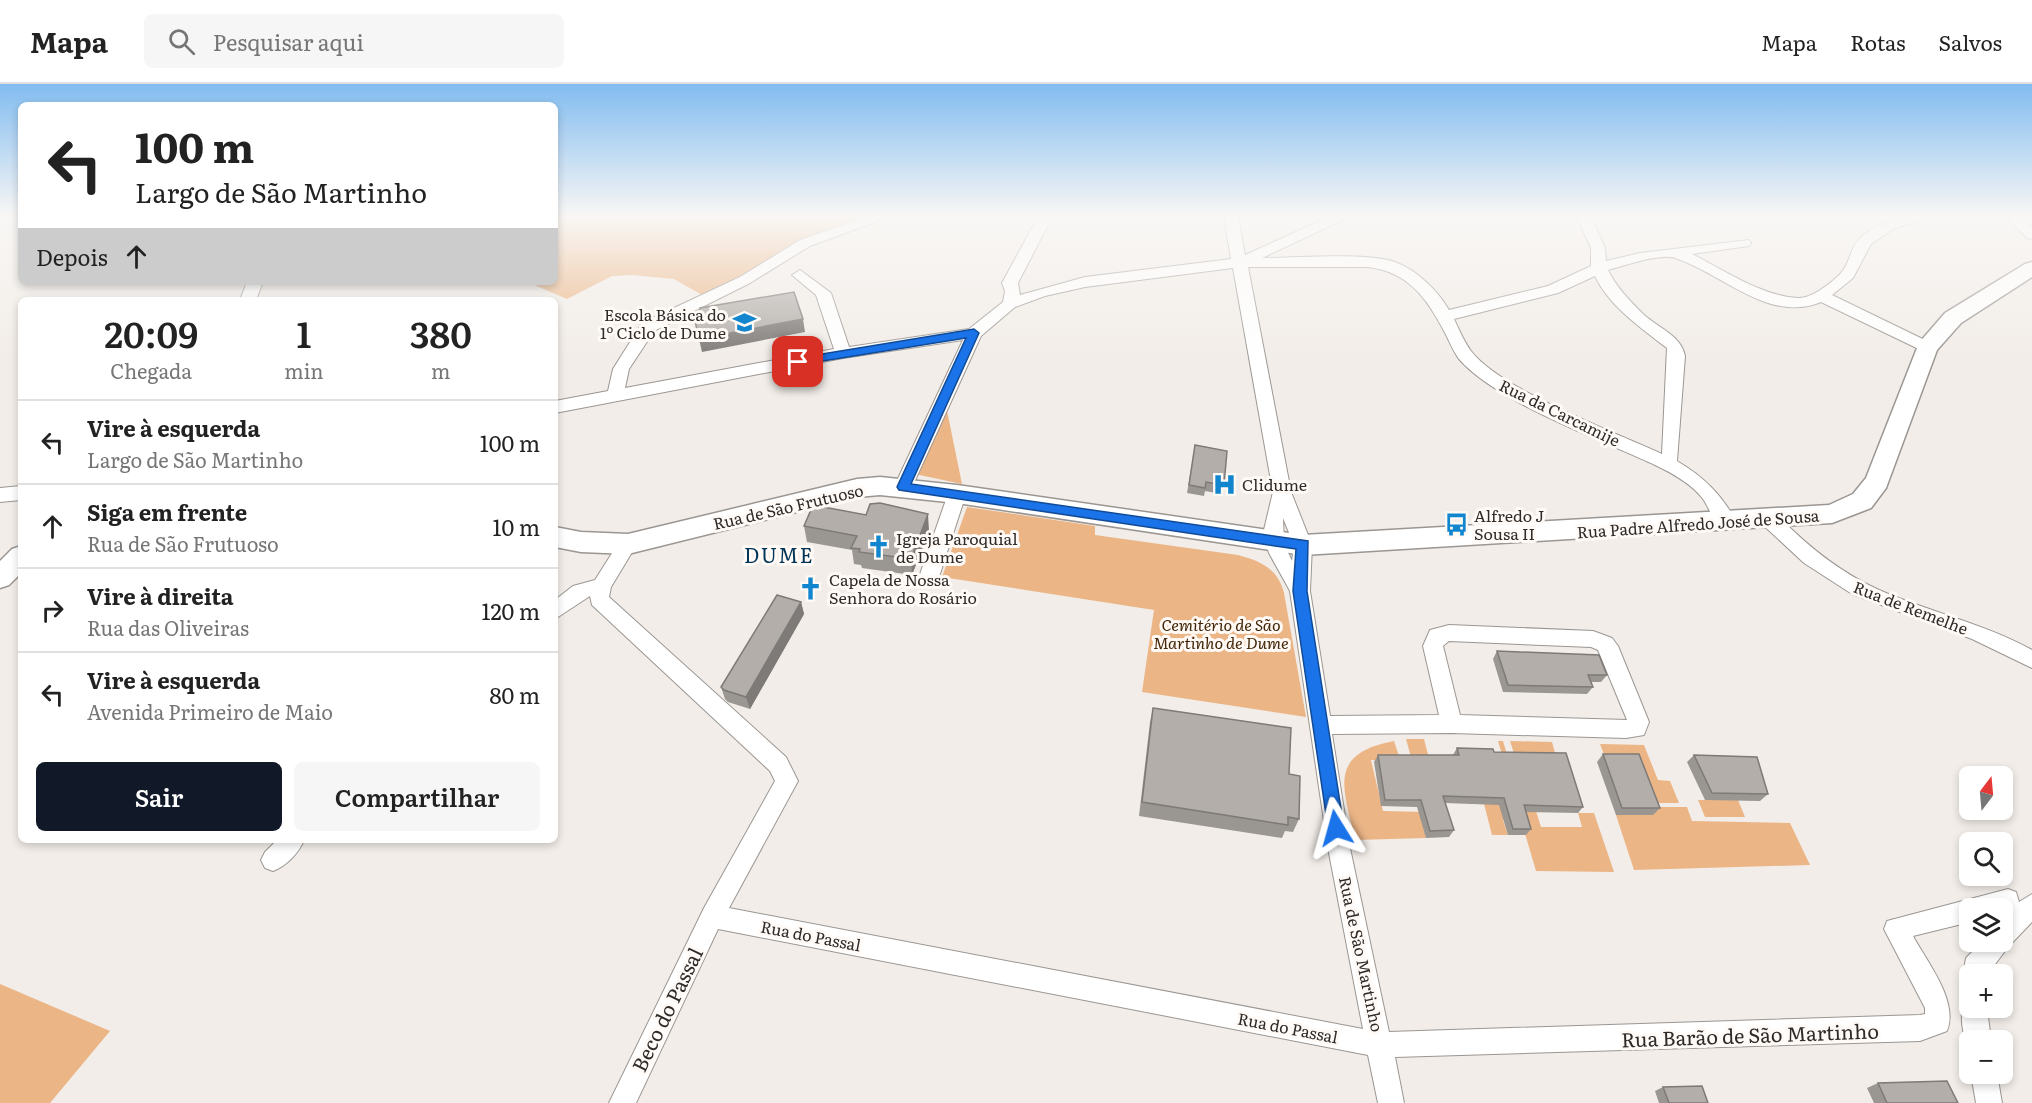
<!DOCTYPE html>
<html lang="pt">
<head>
<meta charset="utf-8">
<style>
  :root { --surface:#fff; --page:#f6f6f6; --text:#222; --muted:#767676; --line:#e0e0e0; --accent:#111827 }
  body { margin:0; font-family:Literata,serif; background:var(--page); color:var(--text); height:100vh; display:flex; flex-direction:column; font-size:22px; white-space:nowrap }
  * { box-sizing:border-box; margin:0 }
  p { font-size:20px; color:var(--muted) }
  .icon { flex:none; width:33px; height:33px; fill:none; stroke:currentColor; stroke-width:2; stroke-linecap:round; stroke-linejoin:round }
  .map { position:relative; flex:1; overflow:hidden }
  .panel { position:absolute; left:18px; top:213px; width:540px; height:546px; display:flex; flex-direction:column; background:var(--surface); border-radius:9px; box-shadow:0 3px 9px #0003 }
  .panel>* { flex:none }
  .banner { position:absolute; left:18px; top:18px; width:540px; height:183px; border-radius:9px; box-shadow:0 3px 9px #0003; background:#fff; color:var(--text); overflow:hidden }
  .needle { width:39px; rotate:16deg }
  .tools { position:absolute; left:1959px; top:682px; display:grid; gap:12px }
  .tools a { display:grid; place-items:center; width:54px; height:54px; border-radius:9px; background:var(--surface); box-shadow:0 3px 9px #0003; font-size:30px }
  .pin { position:absolute; display:grid; place-items:center; width:51px; height:51px; color:#fff; margin:-26px; border-radius:12px; box-shadow:0 3px 9px #0006 }
  .me { position:absolute; width:66px; margin:-33px; rotate:352deg; stroke-linejoin:round; filter:drop-shadow(0 0 4px #0008) }
  .turn { display:flex; align-items:center; gap:21px; height:126px; padding:0 18px; font-size:27px }
  .turn .icon { width:78px; height:78px; stroke-width:2.5 }
  .turn b { display:block; font-size:42px; line-height:51px }
  .then { display:flex; align-items:center; height:57px; padding:0 18px; background:#0003; gap:12px; font-size:22px }
  .eta { display:flex; justify-content:space-evenly; align-items:center; height:102px; text-align:center }
  .eta b { font-size:36px; font-weight:600; line-height:42px }
  .action { display:flex; gap:12px; margin-top:auto; padding:12px 18px }
  .action a { flex:1; height:69px; border-radius:9px; background:var(--accent); color:#fff; font-size:24px; font-weight:600; line-height:69px; text-align:center }
  .action a+a { background:var(--page); color:var(--text) }
  ul { padding:0; list-style:none }
  li { display:flex; align-items:center; gap:18px; height:84px; padding:0 18px; border-top:2px solid var(--line) }
  li div { flex:1 }
  li b { display:block; font-size:22px }
  li em { font-style:normal }
  header { display:flex; align-items:center; gap:36px; box-sizing:border-box; height:84px; padding:0 30px; background:var(--surface); border-bottom:2px solid var(--line) }
  header strong { font-size:28px }
  nav { display:flex; gap:33px; margin-inline-start:auto; font-size:21px }
  .search { width:420px; height:54px; background:var(--page); display:flex; align-items:center; gap:15px; box-sizing:border-box; padding:0 21px; border-radius:9px; color:var(--muted); font-size:22px }
  .map>svg:first-child { display:block }
  .green { fill:#ebb586 }
  .lines { fill:none; stroke-linecap:round; stroke-linejoin:round }
  .street-casing { stroke:#9b9692; stroke-width:2 }
  .secondary-casing { stroke:#9b9692; stroke-width:3 }
  .street { fill:#fff; fill-rule:evenodd }
  .secondary { fill:#fff; fill-rule:evenodd }
  .wall { fill:#9a9692 }
  .shaded-wall { fill:#7d7a77 }
  .building { fill:#b3aeaa; stroke:#7d7a77; stroke-width:1.5 }
  .route { fill:#1a73e8; stroke:#114b97; stroke-width:1.5 }
  .labels { text-anchor:middle; dominant-baseline:central; stroke-width:6; stroke-linejoin:round; paint-order:stroke }
  .poi-label { font-size:16px; fill:#2e2c2b; stroke:#fffaf6; text-anchor:start }
  .street-label { font-size:16px; fill:#2e2c2b; stroke:#fffaf6 }
  .park-label { font-size:16px; font-style:italic; fill:#422506; stroke:#fffaf6 }
  .quarter-label { font-size:20px; letter-spacing:1.5px; fill:#003558; stroke:#fffaf6 }
  .near-street-label { font-size:20px; fill:#2e2c2b; stroke:#fffaf6 }
</style>
</head>
<body>
<header>
<strong>Mapa</strong>
<div class="search"><svg class="icon" aria-label="search" viewBox="0 0 24 24"><circle cx="10" cy="10" r="6"/><path d="M15 15l6 6"/></svg>Pesquisar aqui</div>
<nav><a>Mapa</a><a>Rotas</a><a>Salvos</a></nav>
</header>
<div class="map">
<svg width="2032" height="1019" viewBox="0 0 2032 1019">
  <rect width="100%" height="100%" fill="#f2ede8"/>
  <path class="green" d="M 555,133 L 877,133 L 819,152 L 702,211 L 674,195 L 631,191 L 612,192 L 567,215 L 527,198 L 555,198 Z
    M 944,312 L 962,400 L 910,389 Z
    M 967,423 L 1095,442 L 1095,451 L 1238,471 C 1261,477 1278,485 1284,509 L 1306,633 L 1142,608 L 1154,526 L 942,493 Z
    M 1406,655 L 1424,655 L 1446,741 L 1423,741 L 1426,754 L 1355,756 C 1344,705 1326,670 1394,657 L 1401,678 L 1371,676 L 1383,727 L 1426,728 Z
    M 1498,657 L 1503,657 L 1517,704 L 1529,705 L 1541,743 L 1582,743 L 1578,729 L 1594,729 L 1614,788 L 1536,787 L 1521,736 L 1503,736 L 1508,751 L 1492,751 L 1483,716 L 1516,717 Z
    M 1510,657 L 1552,658 L 1557,676 L 1523,698 Z
    M 1600,660 L 1644,661 L 1658,696 L 1670,697 L 1679,719 L 1648,719 L 1607,678 Z
    M 1698,716 L 1738,716 L 1745,733 L 1705,733 Z
    M 1650,723 L 1687,723 L 1692,737 L 1790,739 L 1810,781 L 1634,786 L 1616,731 L 1653,731 Z
    M 0,900 L 110,947 L 50,1019 L 0,1019 Z"/>
  <g class="lines">
    <defs>
      <path id="street" d="M 866,133 L 889,133 L 810,162 L 750,199 L 654,247 L 629,285 L 625,304 L 834,265 L 816,211 L 792,191 L 800,186 L 831,209 L 849,263 L 969,245 L 1003,218 L 1005,207 L 1002,199 L 1038,133 L 1052,133 L 1018,199 L 1020,211 L 1085,193 L 1231,175 L 1224,133 L 1238,133 L 1245,171 L 1329,133 L 1349,133 L 1262,174 C 1295,174 1367,168 1395,178 C 1417,186 1438,207 1449,226 L 1548,202 L 1591,182 L 1591,164 L 1577,133 L 1591,133 L 1605,164 L 1606,177 L 1640,169 L 1749,156 L 1751,159 L 1749,162 L 1692,170 C 1724,186 1761,212 1798,214 C 1811,215 1833,198 1841,189 C 1850,179 1851,161 1861,153 C 1882,136 1905,133 1931,133 L 1893,145 L 1871,160 L 1853,194 L 1832,211 L 1933,260 L 1935,264 L 1927,269 L 1821,218 C 1769,240 1722,189 1675,174 C 1660,169 1624,182 1608,186 C 1616,203 1630,217 1643,230 C 1658,244 1681,251 1685,272 L 1677,377 C 1704,393 1721,410 1736,437 L 1734,442 C 1730,443 1724,445 1720,442 C 1713,436 1708,422 1703,415 C 1692,400 1672,389 1655,381 C 1602,356 1496,318 1459,275 C 1453,267 1449,256 1444,247 C 1426,213 1408,188 1368,183 L 1248,183 L 1291,408 L 1312,461 L 1310,507 L 1330,632 L 1439,631 L 1423,562 L 1430,546 L 1449,541 L 1593,547 L 1612,554 L 1618,562 L 1649,638 L 1644,651 L 1626,654 L 1452,649 L 1332,650 L 1350,764 L 1389,948 L 1920,931 L 1925,930 L 1925,924 L 1884,845 L 1887,837 L 2008,805 L 2016,808 L 2019,818 L 2032,810 L 2032,838 L 2008,863 L 1987,891 L 1970,891 L 1970,901 L 1963,891 L 1966,874 L 1982,858 L 2002,858 L 2002,836 L 2012,826 L 2002,829 L 2002,825 L 1970,825 L 1970,838 L 1913,852 C 1927,878 1959,917 1947,947 L 1920,957 L 1395,973 L 1404,1019 L 1378,1019 L 1368,971 L 718,845 L 636,1019 L 609,1019 L 704,824 L 775,697 L 770,687 L 592,521 L 590,512 L 555,535 L 555,516 L 573,502 L 595,496 L 621,455 L 635,455 L 637,460 L 611,503 L 609,513 L 786,673 L 798,697 L 729,824 L 1363,945 L 1328,764 L 1290,507 L 1269,469 L 1263,450 L 1273,408 L 1233,184 L 1085,203 L 1045,212 L 1015,223 L 981,252 L 912,403 L 909,408 L 897,408 L 894,403 L 963,256 L 843,274 L 555,329 L 555,317 L 608,307 L 613,285 L 642,239 L 740,193 L 800,156 ZM 1595,192 C 1609,222 1641,244 1667,264 L 1662,370 C 1614,348 1501,306 1471,267 C 1464,258 1459,245 1454,235 L 1558,209 ZM 1283,434 L 1294,461 L 1292,477 L 1284,460 ZM 1449,557 L 1591,563 L 1598,566 L 1627,636 L 1460,631 L 1443,562 Z
        M 2006,133 L 2022,133 L 2032,143 L 2032,155 L 2027,154 Z
        M 247,198 L 263,198 L 256,216 L 240,216 Z
        M 21,402 L 21,416 L 0,418 L 0,404 Z
        M 957,403 L 963,405 L 966,410 L 939,493 L 936,498 L 929,501 L 922,498 L 919,493 L 948,410 L 951,405 Z
        M 1769,428 L 1776,430 C 1806,461 1839,488 1879,506 C 1929,528 1983,539 2032,566 L 2032,584 L 1972,555 L 1852,510 L 1804,479 L 1762,440 L 1760,435 L 1762,430 Z
        M 277,756 L 304,756 C 299,769 286,782 273,787 L 265,784 L 261,776 L 265,768 Z
        M 1970,913 L 1970,924 L 1987,924 L 1991,957 L 1970,957 L 1970,966 C 1962,952 1959,930 1965,915 Z
        M 1971,990 L 1997,990 L 2002,1019 L 1976,1019 Z"/>
      <path id="secondary" d="M 2032,178 L 2032,193 L 1961,239 L 1937,266 L 1886,404 L 1871,424 L 1832,439 L 1303,471 L 957,419 L 880,411 L 857,413 L 628,470 L 581,468 L 555,463 L 555,443 L 581,448 L 628,450 L 857,395 L 880,393 L 957,401 L 1303,451 L 1829,421 L 1853,410 L 1866,394 L 1919,259 L 1945,229 L 2025,180 Z
        M 21,462 L 21,489 L 9,501 L 0,504 L 0,477 L 12,465 Z"/>
    </defs>
    <use href="#street" class="street-casing"/>
    <use href="#secondary" class="secondary-casing"/>
    <use href="#street" class="street"/>
    <use href="#secondary" class="secondary"/>
  </g>
  <path class="wall" d="M 1195,361 L 1224,401 L 1222,410 L 1205,407 L 1204,412 L 1187,409 Z
    M 804,442 L 929,447 L 912,491 L 862,484 L 861,481 L 854,480 L 852,466 L 807,458 Z
    M 801,518 L 804,530 L 750,625 L 728,618 L 725,615 L 721,603 Z
    M 1497,567 L 1607,591 L 1601,598 L 1591,598 L 1593,603 L 1587,610 L 1503,608 L 1493,575 Z
    M 1153,624 L 1289,690 L 1299,735 L 1293,748 L 1285,747 L 1282,754 L 1139,732 L 1150,638 Z
    M 1457,664 L 1494,668 L 1583,723 L 1578,729 L 1526,728 L 1531,745 L 1526,751 L 1508,751 L 1499,721 L 1445,719 L 1454,746 L 1449,753 L 1426,754 L 1417,723 L 1381,722 L 1374,678 L 1378,671 L 1453,671 Z
    M 1603,670 L 1660,724 L 1653,731 L 1616,731 L 1597,678 Z
    M 1694,671 L 1768,710 L 1760,717 L 1705,716 L 1687,678 Z
    M 1878,999 L 1958,1019 L 1874,1019 L 1867,1004 Z
    M 1663,1003 L 1708,1019 L 1659,1019 L 1655,1007 Z"/>
  <path class="shaded-wall" d="M 803,235 L 805,248 L 702,268 L 699,255 Z
    M 928,430 L 929,447 L 912,491 L 911,475 Z
    M 801,518 L 804,530 L 750,625 L 746,613 Z"/>
  <path class="building" d="M 794,208 L 803,235 L 699,255 L 693,228 L 700,227 L 700,224 Z
    M 1195,361 L 1227,367 L 1224,401 L 1206,398 L 1205,404 L 1189,401 Z
    M 880,419 L 928,430 L 911,475 L 859,468 L 860,465 L 851,464 L 857,452 L 804,442 L 813,421 L 866,431 L 870,420 Z
    M 777,511 L 801,518 L 746,613 L 724,606 L 721,603 Z
    M 1497,567 L 1599,571 L 1607,591 L 1588,591 L 1593,603 L 1508,601 Z
    M 1153,624 L 1291,644 L 1289,690 L 1300,692 L 1299,735 L 1288,733 L 1288,741 L 1142,718 Z
    M 1457,664 L 1493,665 L 1494,668 L 1566,669 L 1583,723 L 1524,721 L 1531,745 L 1513,745 L 1504,714 L 1443,712 L 1454,746 L 1430,747 L 1421,716 L 1385,716 L 1378,671 L 1459,671 Z
    M 1603,670 L 1639,670 L 1660,724 L 1622,724 Z
    M 1694,671 L 1757,673 L 1768,710 L 1712,709 Z
    M 1947,997 L 1958,1019 L 1887,1019 L 1878,999 Z
    M 1702,1002 L 1708,1019 L 1669,1019 L 1663,1003 Z"/>
  <linearGradient id="sky" x2="0" y2="1"><stop stop-color="#82bcf0"/><stop offset="0.48" stop-color="#f9f7f5"/><stop offset="1" stop-color="#f9f7f5" stop-opacity="0"/></linearGradient>
  <rect width="2032" height="276" fill="url(#sky)"/>
  <path class="route" d="M 974,245 L 979,249 L 911,400 L 1308,457 L 1307,507 L 1344,744 L 1342,749 L 1336,751 L 1331,749 L 1328,744 L 1293,507 L 1296,465 L 899,406 L 897,403 L 966,254 L 798,281 L 792,278 L 798,274 Z"/>
  <defs>
    <symbol id="school-bare" viewBox="-9 -9 18 18"><path d="M0-5L7-2L0 1L-7-2ZM-4 1L0 2.5L4 1V4Q0 6-4 4Z" fill="#1186ce" stroke="#fffaf6" stroke-width="2.5" paint-order="stroke"/></symbol>
    <symbol id="hospital-bare" viewBox="-9 -9 18 18"><path d="M-5-5h3v3.5h4V-5h3V5h-3V1.5h-4V5h-3Z" fill="#1186ce" stroke="#fffaf6" stroke-width="2.5" paint-order="stroke"/></symbol>
    <symbol id="bus-bare" viewBox="-9 -9 18 18"><path d="M-5-6H5V4H4V6H2V4H-2V6H-4V4H-5ZM-3.5-4V0h7V-4ZM-3.5 1.2v1.5H-2V1.2ZM2 1.2v1.5H3.5V1.2Z" fill="#1186ce" stroke="#fffaf6" stroke-width="2.5" paint-order="stroke"/></symbol>
    <symbol id="church-bare" viewBox="-9 -9 18 18"><path d="M-1.2-6h2.4v3.5h3.3v2.4h-3.3V6h-2.4V-.1h-3.3v-2.4h3.3Z" fill="#1186ce" stroke="#fffaf6" stroke-width="2.5" paint-order="stroke"/></symbol>
  </defs>
  <g fill-rule="evenodd">
    <use href="#school-bare" x="728" y="222" width="33" height="33"/>
    <use href="#hospital-bare" x="1208" y="384" width="33" height="33"/>
    <use href="#bus-bare" x="1440" y="424" width="33" height="33"/>
    <use href="#church-bare" x="862" y="446" width="33" height="33"/>
    <use href="#church-bare" x="794" y="488" width="33" height="33"/>
  </g>
  <g class="labels">
    <g class="poi-label">
      <text x="726" y="230" text-anchor="end">Escola Básica do<tspan x="726" dy="18">1º Ciclo de Dume</tspan></text>
      <text x="1242" y="400">Clidume</text>
      <text x="1474" y="431">Alfredo J<tspan x="1474" dy="18">Sousa II</tspan></text>
      <text x="896" y="454">Igreja Paroquial<tspan x="896" dy="18">de Dume</tspan></text>
      <text x="829" y="495">Capela de Nossa<tspan x="829" dy="18">Senhora do Rosário</tspan></text>
    </g>
    <g class="street-label">
      <text transform="translate(1560 328) rotate(26)">Rua da Carcamije</text>
      <text transform="translate(788 422) rotate(-13)">Rua de São Frutuoso</text>
      <text transform="translate(1698 439) rotate(-4)">Rua Padre Alfredo José de Sousa</text>
      <text transform="translate(1911 523) rotate(21)">Rua de Remelhe</text>
      <text transform="translate(811 851) rotate(11)">Rua do Passal</text>
      <text transform="translate(1362 870) rotate(78)">Rua de São Martinho</text>
      <text transform="translate(1288 943) rotate(11)">Rua do Passal</text>
    </g>
    <g class="park-label">
      <text x="1221" y="540">Cemitério de São<tspan x="1221" dy="18">Martinho de Dume</tspan></text>
    </g>
    <g class="quarter-label">
      <text x="779" y="470">DUME</text>
    </g>
    <g class="near-street-label">
      <text transform="translate(666 925) rotate(-64)">Beco do Passal</text>
      <text transform="translate(1750 950) rotate(-2)">Rua Barão de São Martinho</text>
    </g>
  </g>
</svg>
<div class="tools">
<a><svg class="needle" viewBox="-14 -14 28 28"><path d="M0-13l5 13h-10z" fill="#e53935"/><path d="M0 13l5-13h-10z" fill="#767676"/></svg></a>
<a><svg class="icon" aria-label="search" viewBox="0 0 24 24"><circle cx="10" cy="10" r="6"/><path d="M15 15l6 6"/></svg></a>
<a><svg class="icon" aria-label="layers" viewBox="0 0 24 24"><path d="M12 4l9 5-9 5-9-5zM3 14l9 5 9-5"/></svg></a>
<a>+</a>
<a>−</a>
</div>
<div class="pin" style="left:798px;top:278px;background:#d93025"><svg class="icon" aria-label="arrive" viewBox="0 0 24 24"><path d="M6 21V4h12l-3 4 3 4H6"/></svg></div>
<svg class="me" style="left:1336px;top:744px" viewBox="-20 -20 40 40"><path d="M0-17L14 15 0 8-14 15z" fill="#1a73e8" stroke="#fff" stroke-width="4"/></svg>
<div class="banner">
<div class="turn"><svg class="icon" aria-label="left" viewBox="0 0 24 24"><path d="M17 20v-9H6M10 6l-5 5 5 5"/></svg><div><b>100 m</b>Largo de São Martinho</div></div>
<div class="then">Depois<svg class="icon" aria-label="ahead" viewBox="0 0 24 24"><path d="M12 20V5M6 11l6-6 6 6"/></svg></div>
</div>
<section class="panel">
<div class="eta">
<div><b>20:09</b><p>Chegada</p></div>
<div><b>1</b><p>min</p></div>
<div><b>380</b><p>m</p></div>
</div>
<ul>
<li><svg class="icon" aria-label="left" viewBox="0 0 24 24"><path d="M17 20v-9H6M10 6l-5 5 5 5"/></svg><div><b>Vire à esquerda</b><p>Largo de São Martinho</p></div><em>100 m</em></li>
<li><svg class="icon" aria-label="ahead" viewBox="0 0 24 24"><path d="M12 20V5M6 11l6-6 6 6"/></svg><div><b>Siga em frente</b><p>Rua de São Frutuoso</p></div><em>10 m</em></li>
<li><svg class="icon" aria-label="right" viewBox="0 0 24 24"><path d="M7 20v-9h11M14 6l5 5-5 5"/></svg><div><b>Vire à direita</b><p>Rua das Oliveiras</p></div><em>120 m</em></li>
<li><svg class="icon" aria-label="left" viewBox="0 0 24 24"><path d="M17 20v-9H6M10 6l-5 5 5 5"/></svg><div><b>Vire à esquerda</b><p>Avenida Primeiro de Maio</p></div><em>80 m</em></li>
</ul>
<div class="action"><a>Sair</a><a>Compartilhar</a></div>
</section>
</div>
</body>
</html>
